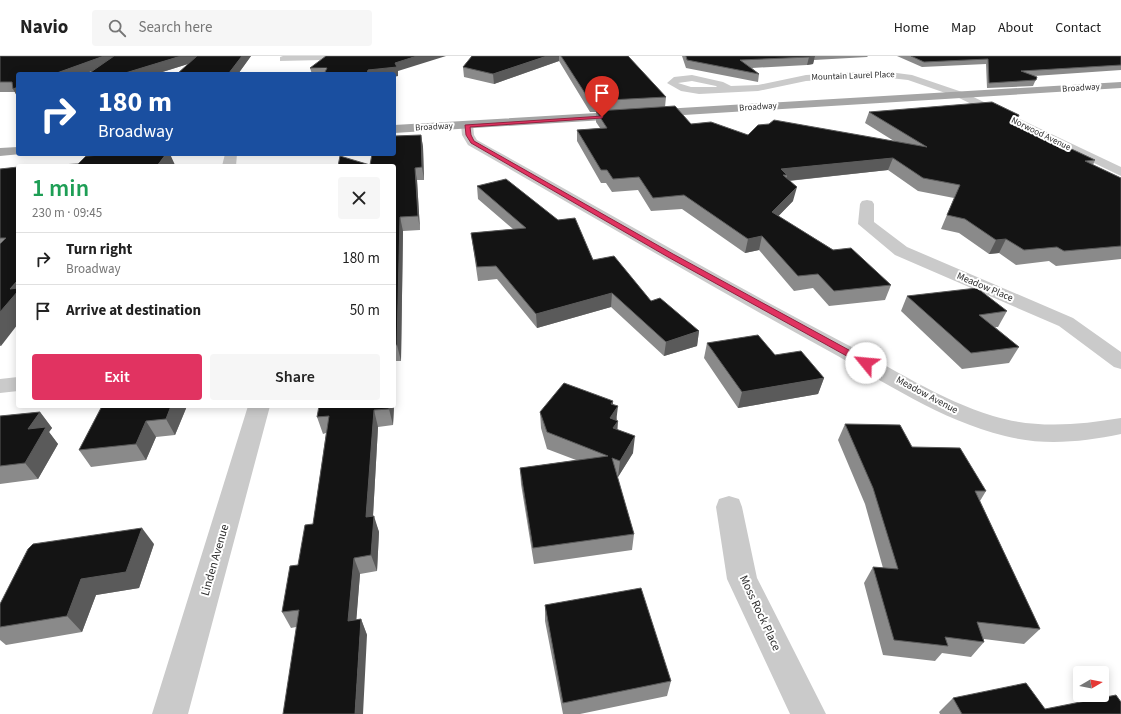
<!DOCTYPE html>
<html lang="en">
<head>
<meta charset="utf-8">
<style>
  :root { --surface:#fff; --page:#f6f6f6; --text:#222; --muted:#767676; --line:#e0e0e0; --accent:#e13361 }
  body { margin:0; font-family:"Source Sans 3",sans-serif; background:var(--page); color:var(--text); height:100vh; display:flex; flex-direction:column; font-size:15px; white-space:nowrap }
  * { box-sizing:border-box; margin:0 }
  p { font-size:13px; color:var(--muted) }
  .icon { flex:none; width:22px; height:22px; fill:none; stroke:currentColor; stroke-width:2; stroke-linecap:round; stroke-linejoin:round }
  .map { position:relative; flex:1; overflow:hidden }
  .side { position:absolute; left:16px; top:108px; width:380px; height:244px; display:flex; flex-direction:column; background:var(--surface); border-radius:4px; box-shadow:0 2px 10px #0003 }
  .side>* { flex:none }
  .guide { position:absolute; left:16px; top:16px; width:380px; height:84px; border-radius:4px; box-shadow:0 2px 10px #0003; background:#1a4fa0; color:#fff; overflow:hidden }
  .needle { width:26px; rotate:80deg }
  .tools { position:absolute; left:1073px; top:610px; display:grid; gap:8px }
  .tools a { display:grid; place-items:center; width:36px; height:36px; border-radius:4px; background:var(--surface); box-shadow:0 2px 10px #0003; font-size:20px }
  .pin { position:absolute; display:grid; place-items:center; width:34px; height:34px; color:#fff; margin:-41px -17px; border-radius:50% 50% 50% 0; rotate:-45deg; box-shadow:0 0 4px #0007 }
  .pin .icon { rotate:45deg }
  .me { position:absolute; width:44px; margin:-22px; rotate:298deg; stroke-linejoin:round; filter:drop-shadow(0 0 3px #0008) }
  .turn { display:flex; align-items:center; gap:14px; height:84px; padding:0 16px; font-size:18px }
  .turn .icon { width:52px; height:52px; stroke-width:2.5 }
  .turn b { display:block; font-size:28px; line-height:34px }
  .round { display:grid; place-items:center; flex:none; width:42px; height:42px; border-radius:4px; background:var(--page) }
  .headline { display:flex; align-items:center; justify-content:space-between; height:68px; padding:0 16px }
  h1 { font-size:24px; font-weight:600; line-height:30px; color:#1e9e55 }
  .action { display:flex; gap:8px; margin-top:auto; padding:8px 16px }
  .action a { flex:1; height:46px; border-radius:4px; background:var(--accent); color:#fff; font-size:16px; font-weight:600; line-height:46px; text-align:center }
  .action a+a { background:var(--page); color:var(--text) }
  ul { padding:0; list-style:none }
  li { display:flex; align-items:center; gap:12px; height:52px; padding:0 16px; border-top:1px solid var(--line) }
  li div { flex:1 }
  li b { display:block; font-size:15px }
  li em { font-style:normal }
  header { display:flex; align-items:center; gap:24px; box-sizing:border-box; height:56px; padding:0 20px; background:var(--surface); border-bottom:1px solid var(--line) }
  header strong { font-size:19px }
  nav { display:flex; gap:22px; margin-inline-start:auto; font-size:14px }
  .search { width:280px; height:36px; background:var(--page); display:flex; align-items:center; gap:10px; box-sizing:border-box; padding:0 14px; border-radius:4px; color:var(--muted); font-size:15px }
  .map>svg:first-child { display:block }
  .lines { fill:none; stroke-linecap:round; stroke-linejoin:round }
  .street { fill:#cacaca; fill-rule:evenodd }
  .primary { fill:#a5a5a5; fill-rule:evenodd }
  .wall { fill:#8a8a8a }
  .shaded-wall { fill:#5a5a5a }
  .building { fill:#141414; stroke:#5a5a5a }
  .route { fill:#e13361; stroke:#92213f }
  .labels { text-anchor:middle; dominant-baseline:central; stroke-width:4; stroke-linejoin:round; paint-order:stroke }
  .far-street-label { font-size:9px; fill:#2d2d2d; stroke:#fff }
  .street-label { font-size:10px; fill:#2d2d2d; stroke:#fff }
  .near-street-label { font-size:12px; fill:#2d2d2d; stroke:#fff }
</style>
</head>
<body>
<header>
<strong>Navio</strong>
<div class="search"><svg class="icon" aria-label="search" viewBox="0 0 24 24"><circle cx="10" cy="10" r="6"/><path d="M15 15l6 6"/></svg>Search here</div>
<nav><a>Home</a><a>Map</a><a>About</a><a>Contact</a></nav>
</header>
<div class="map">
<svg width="1121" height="658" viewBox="0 0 1121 658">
  <rect width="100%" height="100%" fill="#fff"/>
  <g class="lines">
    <path class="street" d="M 283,0 L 368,0 L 364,3 L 280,5 L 280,1 Z
      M 881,15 L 912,19 L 965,37 L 1121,111 L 1121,120 L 957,41 L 908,24 L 881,21 L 806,25 L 758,35 L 699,38 L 681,35 L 667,27 L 674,21 L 692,19 L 723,26 L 731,30 L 758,29 L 806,19 ZM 692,25 L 716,30 L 717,31 L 691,31 L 678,27 Z
      M 467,66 L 473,69 L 474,79 L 477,84 C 598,151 718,221 842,286 C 891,311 940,344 993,360 C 1036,373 1078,369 1121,362 L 1121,378 C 1082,386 1044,390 1005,380 C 940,364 885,326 827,294 C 706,228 587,157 468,89 L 462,79 L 461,69 Z
      M 225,98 L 237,98 L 236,110 L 222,110 Z
      M 867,144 L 872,145 L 874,148 L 874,166 L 907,191 L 1073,262 L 1121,296 L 1121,313 L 1114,311 L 1059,270 L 895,199 L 858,168 L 860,148 L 862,145 Z
      M 18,321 L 18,335 L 0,337 L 0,323 Z
      M 248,350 L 270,350 L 188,658 L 152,658 Z
      M 729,440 L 739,443 L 742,451 L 757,522 L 826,658 L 790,658 L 727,523 L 716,451 L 719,443 Z"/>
    <path class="primary" d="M 1121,26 L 1121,32 L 394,77 L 394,69 Z
      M 18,91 L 18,98 L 21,98 L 0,100 L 0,92 Z"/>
  </g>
  <path class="wall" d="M 0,0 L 251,0 L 238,18 L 177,18 L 188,8 L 156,18 L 92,15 L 84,18 L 18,18 L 18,42 L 15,36 L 0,36 Z
    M 472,0 L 628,0 L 666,41 L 665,51 L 691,68 L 748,79 L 894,85 L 865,67 L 869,56 L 1016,67 L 1095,104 L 1093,109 L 1121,122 L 1121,203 L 1056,210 L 1049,205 L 1016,209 L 999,197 L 989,198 L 959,177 L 941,173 L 954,142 L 918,135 L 888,114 L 789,125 L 793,145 L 778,160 L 891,229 L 885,244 L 829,250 L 813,232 L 794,235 L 759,194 L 745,197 L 682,153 L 651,155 L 638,134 L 612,136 L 606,127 L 601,127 L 577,85 L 577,74 L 600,72 L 596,66 L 596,56 L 590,56 L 559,5 L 494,28 L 464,21 L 463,11 Z
    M 682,0 L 868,0 L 867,1 L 814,4 L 813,8 L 807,9 L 752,12 L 759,18 L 758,26 L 686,12 Z
    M 897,0 L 1121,0 L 1121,14 L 1034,20 L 1037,21 L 1033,30 L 987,32 L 986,8 L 922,11 Z
    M 310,12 L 398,15 L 398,20 L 394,18 L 312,18 Z
    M 421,79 L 423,91 L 424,124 L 417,124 L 420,174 L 403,175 L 401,305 L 396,305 L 394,349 L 394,110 L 370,109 Z
    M 18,111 L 1,290 L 0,290 L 0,113 Z
    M 477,130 L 593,204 L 651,245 L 699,275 L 697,290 L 664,300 L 611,251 L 537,272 L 497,223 L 478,225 L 471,177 L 513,173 L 478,143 Z
    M 907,240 L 1007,255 L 998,271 L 995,271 L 1019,291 L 1009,307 L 962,313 L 901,255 Z
    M 707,287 L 775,299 L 824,322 L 818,338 L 738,352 L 704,302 Z
    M 613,345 L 613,349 L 617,364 L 617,374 L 633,397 L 618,421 L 617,421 L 634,478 L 632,494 L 534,508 L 521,428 L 520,412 L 576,404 L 547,393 L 541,372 L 540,356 Z
    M 102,350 L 187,350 L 175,379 L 156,381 L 146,404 L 91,411 L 79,394 Z
    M 394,350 L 393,369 L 378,371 L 373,460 L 379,476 L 377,515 L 360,518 L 356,564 L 361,563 L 367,579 L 296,571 L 291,572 L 282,556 L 298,509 L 313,468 L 326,377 L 323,378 L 317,361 Z
    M 40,356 L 52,372 L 49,376 L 58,388 L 38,423 L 0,428 L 0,360 Z
    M 845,368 L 912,391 L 986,435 L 980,445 L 1040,573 L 1024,588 L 984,583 L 984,586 L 971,601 L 942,597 L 935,605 L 883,599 L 864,527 L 873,511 L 883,512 L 865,448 L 838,384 Z
    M 154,488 L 139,532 L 96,539 L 82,576 L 6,589 L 0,584 L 0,548 Z
    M 545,549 L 671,625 L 667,640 L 580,658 L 563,658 L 545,565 Z
    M 953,642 L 1045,653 L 1121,658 L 940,658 L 939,656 Z"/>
  <path class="shaded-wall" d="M 104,0 L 119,0 L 120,4 L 84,18 L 54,18 Z
    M 181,0 L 206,0 L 207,2 L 156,18 L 122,18 Z
    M 242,0 L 251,0 L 238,18 L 229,18 L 229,17 Z
    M 417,0 L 446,0 L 398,15 L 398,20 L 394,21 L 394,18 L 367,18 L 368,14 Z
    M 547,0 L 559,0 L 559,5 L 494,28 L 493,18 Z
    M 815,0 L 813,8 L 807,9 L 809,1 Z
    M 18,31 L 18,42 L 13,33 Z
    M 421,79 L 423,91 L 424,124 L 422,111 Z
    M 166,98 L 170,98 L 175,109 L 174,110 L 157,110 Z
    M 893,102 L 888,114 L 786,125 L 787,119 L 781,113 Z
    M 415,112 L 417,124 L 420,174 L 418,160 Z
    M 797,131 L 793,145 L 769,170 L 772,156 Z
    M 400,161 L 403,175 L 401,305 L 397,289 Z
    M 762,180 L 759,194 L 745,197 L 748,183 Z
    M 1006,183 L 999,197 L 989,198 L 996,184 Z
    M 18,224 L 18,268 L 1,290 L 0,288 L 0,256 L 10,233 Z
    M 612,237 L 611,251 L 537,272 L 536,258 Z
    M 699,275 L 697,290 L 664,300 L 666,286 Z
    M 394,299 L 396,305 L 394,349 Z
    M 824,322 L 818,338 L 738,352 L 742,336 Z
    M 613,345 L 612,358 L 618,350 L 616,367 L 608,378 L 611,348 Z
    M 171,350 L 187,350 L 175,379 L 166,363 Z
    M 389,350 L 394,350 L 393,369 L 389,353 Z
    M 374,354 L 378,371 L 372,477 L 366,461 Z
    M 40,356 L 52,372 L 49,376 L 58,388 L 38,423 L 25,407 L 28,373 Z
    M 146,365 L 156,381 L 146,404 L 136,388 Z
    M 618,365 L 617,381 L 613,372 Z
    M 635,380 L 633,397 L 618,421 L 620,405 Z
    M 374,460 L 379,476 L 377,515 L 371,499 Z
    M 142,472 L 154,488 L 139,532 L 96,539 L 82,576 L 67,560 L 81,523 Z
    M 354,502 L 360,518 L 355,581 L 348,565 Z
    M 361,563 L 367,579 L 363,658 L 355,658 Z"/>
  <path class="building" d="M 0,0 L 104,0 L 54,18 L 18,18 L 18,31 L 13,33 L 12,26 L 0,26 Z
    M 114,0 L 181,0 L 122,18 L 88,18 Z
    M 197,0 L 242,0 L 229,17 L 220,18 L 177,18 Z
    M 326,0 L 417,0 L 395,7 L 397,11 L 368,14 L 367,18 L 324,18 L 327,12 L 310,12 Z
    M 472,0 L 547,0 L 493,18 L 463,11 Z
    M 561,0 L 628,0 L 666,41 L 590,45 Z
    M 686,0 L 815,0 L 809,1 L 740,4 L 759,18 L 687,4 Z
    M 911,0 L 1121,0 L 1121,9 L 1021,15 L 1037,21 L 1036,24 L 989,27 L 988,3 L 924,6 Z
    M 992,46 L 1019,59 L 1016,67 L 1095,104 L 1085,105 L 1121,122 L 1121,190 L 1064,195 L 1057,191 L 1024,194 L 1006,183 L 996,184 L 965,163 L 947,159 L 960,129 L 923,122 L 893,102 L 781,113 L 787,119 L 783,119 L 797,131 L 772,156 L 833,194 L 851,192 L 891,229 L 834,235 L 818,218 L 798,220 L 762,180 L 748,183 L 684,139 L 653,142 L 639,121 L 613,123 L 607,114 L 601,114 L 577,74 L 607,72 L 596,55 L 675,50 L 691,68 L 711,66 L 748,79 L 758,69 L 769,68 L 774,64 L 927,91 L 869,56 Z
    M 421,79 L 422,111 L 415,112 L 418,160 L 400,161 L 397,289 L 394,289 L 394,110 L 338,110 L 340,100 L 370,109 L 372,98 L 394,98 L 394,80 Z
    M 118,98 L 166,98 L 157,110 L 40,110 L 78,108 L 86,100 Z
    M 18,111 L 18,224 L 10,233 L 18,232 L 18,235 L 0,256 L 0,188 L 6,182 L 0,182 L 0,113 Z
    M 506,123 L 558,164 L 575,162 L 593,204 L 614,200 L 651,245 L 660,242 L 699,275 L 666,286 L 612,237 L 536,258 L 496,210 L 477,211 L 471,177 L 526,172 L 477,130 Z
    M 977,232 L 1007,255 L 979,259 L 1019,291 L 971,297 L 907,240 Z
    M 758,279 L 775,299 L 801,295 L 824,322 L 742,336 L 707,287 Z
    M 564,327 L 613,345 L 611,348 L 618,350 L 610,362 L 618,365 L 613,372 L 635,380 L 620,405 L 612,402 L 634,478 L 533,492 L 520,412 L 608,400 L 547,376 L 540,356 Z
    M 102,350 L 171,350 L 166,363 L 146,365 L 136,388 L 79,394 Z
    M 319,350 L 389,350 L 389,353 L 374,354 L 366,461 L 374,460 L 371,499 L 354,502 L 348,565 L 361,563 L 355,658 L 283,658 L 299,554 L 282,556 L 290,510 L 298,509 L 305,469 L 313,468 L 329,360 L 317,361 Z
    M 40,356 L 28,373 L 46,371 L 25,407 L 0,410 L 0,360 Z
    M 845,368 L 900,369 L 912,391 L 960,392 L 986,435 L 975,435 L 1040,573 L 977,566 L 984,586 L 945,581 L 948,590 L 894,584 L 873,511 L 898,513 L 873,432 Z
    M 142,472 L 126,516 L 81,523 L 67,560 L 0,571 L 0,548 L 28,493 L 33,488 Z
    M 641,532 L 671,625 L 563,647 L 545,549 Z
    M 1026,627 L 1045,653 L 1116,639 L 1121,646 L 1121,658 L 962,658 L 953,642 Z"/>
  <path class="route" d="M 603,60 L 602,62 L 470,71 L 471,79 L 474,85 L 673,198 L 869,305 L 869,309 L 863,309 L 668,201 L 471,87 L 466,79 L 465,69 Z"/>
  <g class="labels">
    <g class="far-street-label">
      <text transform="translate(853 20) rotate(-2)">Mountain Laurel Place</text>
      <text transform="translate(1081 32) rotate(-4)">Broadway</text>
      <text transform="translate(758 51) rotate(-4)">Broadway</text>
      <text transform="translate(434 71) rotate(-3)">Broadway</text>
      <text transform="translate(1041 78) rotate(26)">Norwood Avenue</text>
    </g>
    <g class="street-label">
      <text transform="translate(985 231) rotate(23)">Meadow Place</text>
      <text transform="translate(927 339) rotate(28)">Meadow Avenue</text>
    </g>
    <g class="near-street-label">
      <text transform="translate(215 504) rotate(-74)">Linden Avenue</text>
      <text transform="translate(760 557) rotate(65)">Moss Rock Place</text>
    </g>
  </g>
</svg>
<div class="tools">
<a><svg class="needle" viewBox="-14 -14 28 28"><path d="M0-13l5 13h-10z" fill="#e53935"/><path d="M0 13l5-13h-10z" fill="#767676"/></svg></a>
</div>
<div class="pin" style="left:602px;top:61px;background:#d93025"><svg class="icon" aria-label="arrive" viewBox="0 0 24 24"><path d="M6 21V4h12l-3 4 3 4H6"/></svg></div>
<svg class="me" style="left:866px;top:307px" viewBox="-20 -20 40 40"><circle r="19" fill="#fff"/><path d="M0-13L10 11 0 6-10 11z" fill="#e13361"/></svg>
<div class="guide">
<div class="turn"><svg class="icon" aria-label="right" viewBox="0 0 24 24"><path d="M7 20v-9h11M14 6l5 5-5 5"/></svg><div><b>180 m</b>Broadway</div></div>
</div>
<section class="side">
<div class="headline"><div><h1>1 min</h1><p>230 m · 09:45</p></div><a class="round"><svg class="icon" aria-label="close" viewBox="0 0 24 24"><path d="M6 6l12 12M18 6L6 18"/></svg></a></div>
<ul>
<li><svg class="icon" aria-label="right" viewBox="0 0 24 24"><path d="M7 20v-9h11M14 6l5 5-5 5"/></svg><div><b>Turn right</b><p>Broadway</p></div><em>180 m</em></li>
<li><svg class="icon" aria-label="arrive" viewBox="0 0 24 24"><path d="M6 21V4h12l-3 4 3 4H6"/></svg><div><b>Arrive at destination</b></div><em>50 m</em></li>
</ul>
<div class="action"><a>Exit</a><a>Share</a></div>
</section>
</div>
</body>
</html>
